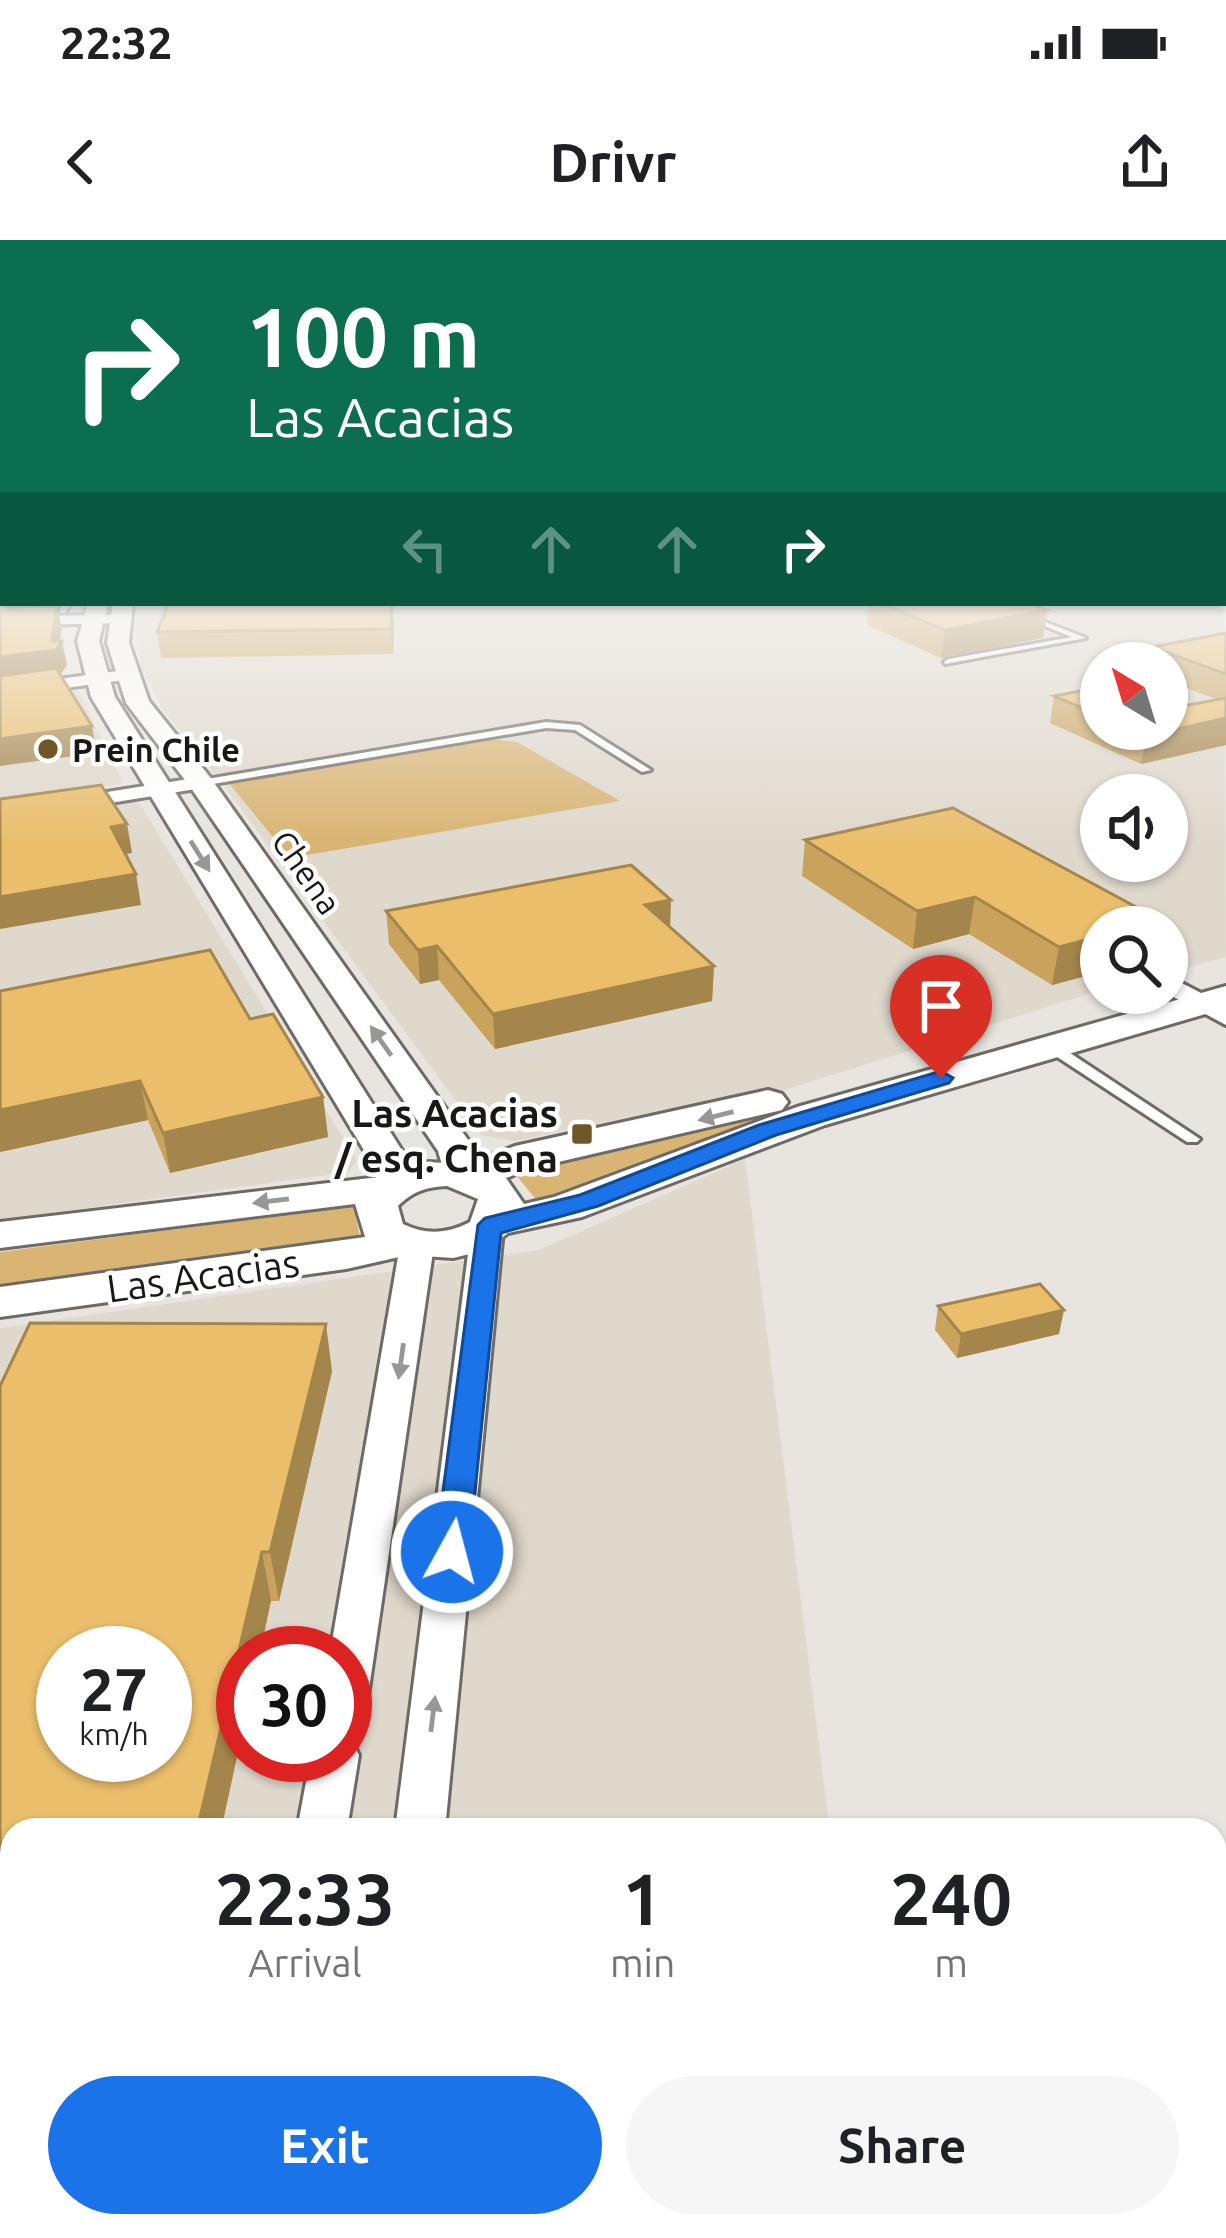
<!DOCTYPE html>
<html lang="en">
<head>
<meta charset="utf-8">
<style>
  :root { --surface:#fff; --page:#f6f6f6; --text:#202124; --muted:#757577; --accent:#1a73e8 }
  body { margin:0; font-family:Ubuntu,sans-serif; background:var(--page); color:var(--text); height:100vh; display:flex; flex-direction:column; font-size:45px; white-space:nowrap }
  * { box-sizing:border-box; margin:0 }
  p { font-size:39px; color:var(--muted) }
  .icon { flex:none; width:66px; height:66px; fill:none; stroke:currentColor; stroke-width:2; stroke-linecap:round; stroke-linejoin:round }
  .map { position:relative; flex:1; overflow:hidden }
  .side { position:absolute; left:0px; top:1578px; width:1227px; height:420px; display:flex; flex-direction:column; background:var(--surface); border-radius:36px 36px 0 0; box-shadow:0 3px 9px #0004 }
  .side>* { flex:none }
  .top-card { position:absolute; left:0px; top:0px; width:1227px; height:366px; box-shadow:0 3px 9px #0004; background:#0b6e4f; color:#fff; overflow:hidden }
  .needle { width:78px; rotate:322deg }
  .buttons { position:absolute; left:1080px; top:402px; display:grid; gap:24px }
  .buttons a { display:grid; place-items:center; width:108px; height:108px; border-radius:50%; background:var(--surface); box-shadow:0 3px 9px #0004; font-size:60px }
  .speed { position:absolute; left:36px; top:1386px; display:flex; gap:24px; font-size:60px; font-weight:700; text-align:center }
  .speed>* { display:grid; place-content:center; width:156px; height:156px; border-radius:50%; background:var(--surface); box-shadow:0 3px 9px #0004; line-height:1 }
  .speed small { font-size:30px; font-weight:400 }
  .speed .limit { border:18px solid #d22; background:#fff; color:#111 }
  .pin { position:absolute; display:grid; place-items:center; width:102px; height:102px; color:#fff; margin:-123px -51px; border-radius:50% 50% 50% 0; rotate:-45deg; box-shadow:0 0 12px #0007 }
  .pin .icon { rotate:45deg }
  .me { position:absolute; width:132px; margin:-66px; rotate:7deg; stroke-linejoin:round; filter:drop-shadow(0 0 9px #0008) }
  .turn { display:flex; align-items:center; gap:42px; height:252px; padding:0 48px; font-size:54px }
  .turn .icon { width:156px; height:156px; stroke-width:2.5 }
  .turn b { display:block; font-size:84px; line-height:102px }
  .lanes { display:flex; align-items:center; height:114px; padding:0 48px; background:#0003; justify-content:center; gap:60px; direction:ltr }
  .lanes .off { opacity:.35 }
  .eta { display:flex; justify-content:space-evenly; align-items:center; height:204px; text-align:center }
  .eta b { font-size:72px; font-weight:700; line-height:84px }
  .primary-button { display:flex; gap:24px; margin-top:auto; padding:24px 48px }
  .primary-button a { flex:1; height:138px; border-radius:72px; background:var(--accent); color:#fff; font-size:48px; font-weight:700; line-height:138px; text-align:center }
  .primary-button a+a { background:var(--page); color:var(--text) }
  .status { display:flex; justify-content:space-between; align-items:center; height:84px; padding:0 60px; background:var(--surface); direction:ltr }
  .status svg { height:33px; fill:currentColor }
  header { display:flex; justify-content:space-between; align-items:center; height:156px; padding:0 48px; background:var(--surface); font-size:54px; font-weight:700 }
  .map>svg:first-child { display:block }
  .built { fill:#dfd8cc; fill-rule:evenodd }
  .green { fill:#d9b472 }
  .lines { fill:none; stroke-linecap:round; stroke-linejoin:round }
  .service-casing { stroke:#6e6b67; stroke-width:6 }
  .minor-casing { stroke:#6e6b67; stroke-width:6 }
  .tertiary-casing { stroke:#6e6b67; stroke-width:6 }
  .secondary-casing { stroke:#6e6b67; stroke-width:6 }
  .service { fill:#fff; fill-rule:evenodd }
  .minor { fill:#fff; fill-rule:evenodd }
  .tertiary { fill:#fff; fill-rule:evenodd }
  .secondary { fill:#fff; fill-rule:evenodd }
  .wall { fill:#c9a35c }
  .shaded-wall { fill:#a4854b }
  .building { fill:#eabe6b; stroke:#a4854b; stroke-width:3; fill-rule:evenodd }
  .oneway { fill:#989796 }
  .route { fill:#1a73e8; stroke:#114b97; stroke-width:3 }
  .poi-dot { fill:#705728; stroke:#fff; stroke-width:4.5 }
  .labels { text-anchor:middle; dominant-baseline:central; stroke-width:9; stroke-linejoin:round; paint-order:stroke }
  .far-poi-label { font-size:33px; font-weight:bold; fill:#191816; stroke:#fff; text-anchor:start }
  .far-street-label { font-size:33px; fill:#191816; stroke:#fff }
  .poi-label { font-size:39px; font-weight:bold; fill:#191816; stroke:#fff; text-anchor:end }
  .street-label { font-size:39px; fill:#191816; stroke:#fff }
</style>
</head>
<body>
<div class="status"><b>22:32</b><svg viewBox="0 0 49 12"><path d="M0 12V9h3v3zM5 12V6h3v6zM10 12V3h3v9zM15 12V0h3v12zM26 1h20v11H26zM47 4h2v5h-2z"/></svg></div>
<header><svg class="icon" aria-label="back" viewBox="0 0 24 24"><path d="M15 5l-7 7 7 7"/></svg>Drivr<svg class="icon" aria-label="share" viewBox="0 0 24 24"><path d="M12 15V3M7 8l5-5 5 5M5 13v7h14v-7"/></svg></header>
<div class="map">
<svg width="1226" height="1998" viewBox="0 0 1226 1998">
  <rect width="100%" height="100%" fill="#e8e5e0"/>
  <path class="built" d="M 1224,342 L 1226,717 L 1167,733 L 1167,687 L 1101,687 L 1101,750 L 772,854 L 674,875 L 670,868 L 515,901 L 481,895 L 222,543 L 163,470 L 141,426 L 133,375 L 137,363 L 1224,363 ZM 1101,423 L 1167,423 L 1167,489 L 1101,489 ZM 1101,555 L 1167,555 L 1167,621 L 1101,621 Z
    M 68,450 L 79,451 L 123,543 L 0,563 L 0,459 Z
    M 131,562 L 140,564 L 357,921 L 348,932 L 0,980 L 0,583 Z
    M 745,919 L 830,1590 L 12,1590 L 12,1986 L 880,1986 L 882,1998 L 0,1998 L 0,1088 L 539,1010 ZM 63,1413 L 165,1413 L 165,1515 L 63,1515 ZM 243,1413 L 345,1413 L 345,1515 L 243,1515 Z"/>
  <path class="green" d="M 491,499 L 517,502 L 620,561 L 290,618 L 228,542 Z
    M 759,874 L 767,881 L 538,962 L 516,935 Z
    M 354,966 L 361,1003 L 0,1051 L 0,1012 Z"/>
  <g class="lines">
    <defs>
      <path id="service" d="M 63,363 L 71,363 L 65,373 L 59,373 Z
        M 986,363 L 997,363 L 1086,398 L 945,424 L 944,422 L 948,419 L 1072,397 Z
        M 1172,412 L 1175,417 L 1142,423 L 1124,423 Z
        M 546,482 L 580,485 L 651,530 L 642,532 L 575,490 L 546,488 L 201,546 L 196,543 L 201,540 Z
        M 1050,802 L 1055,803 L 1200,899 L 1197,902 L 1187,902 L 1045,809 L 1045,803 Z"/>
      <path id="minor" d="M 125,375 L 125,381 L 119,383 L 0,386 L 0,376 Z
        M 125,430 L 134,435 L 131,439 L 0,457 L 0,447 Z
        M 201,537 L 211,543 L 208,547 L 0,581 L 0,569 Z
        M 1174,739 L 1226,766 L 1226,785 L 1166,753 L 1167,741 Z
        M 487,980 L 503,990 L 445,1590 L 395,1590 L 471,990 Z
        M 417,995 L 434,1005 L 368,1456 L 361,1469 L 345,1474 L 345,1413 L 330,1413 L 400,1005 Z
        M 345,1499 L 352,1501 L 359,1515 L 347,1590 L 297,1590 L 311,1515 L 345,1515 Z
        M 222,1986 L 282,1986 L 280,1998 L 220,1998 Z
        M 343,1986 L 403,1986 L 401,1998 L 341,1998 Z"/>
      <path id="tertiary" d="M 1224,328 L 1226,329 L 1226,341 L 1224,340 Z
        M 88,363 L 108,363 L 99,401 L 115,457 L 403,912 L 417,944 L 411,953 L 383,953 L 365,912 L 91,457 L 77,401 Z
        M 113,363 L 133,363 L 129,403 L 149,461 L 210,537 L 476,911 L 481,935 L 475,943 L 447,943 L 438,911 L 191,548 L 126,463 L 107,403 Z"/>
      <path id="secondary" d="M 1226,746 L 1226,768 L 825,885 L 582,977 L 508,993 L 486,1010 L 453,1018 L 408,1015 L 346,1029 L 0,1077 L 0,1047 L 365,997 L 355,964 L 0,1008 L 0,982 L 379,937 L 426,922 L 467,924 L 515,906 L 768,850 L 782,854 L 788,862 L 782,870 L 528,929 L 506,938 L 524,964 L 554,957 L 797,867 ZM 447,946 L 478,959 L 470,982 C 448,994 425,995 403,984 L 398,966 C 413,951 427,947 447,946 Z"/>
    </defs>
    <use href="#service" class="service-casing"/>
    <use href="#minor" class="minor-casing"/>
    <use href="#tertiary" class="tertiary-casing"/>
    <use href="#secondary" class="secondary-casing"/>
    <use href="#service" class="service"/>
    <use href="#minor" class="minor"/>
    <use href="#tertiary" class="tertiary"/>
    <use href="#secondary" class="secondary"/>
  </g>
  <path class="wall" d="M 162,363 L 392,363 L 393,414 L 161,418 L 157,392 L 164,375 Z
    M 700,363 L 737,363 L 736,365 Z
    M 869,363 L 1028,363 L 1047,370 L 1043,398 L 941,418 L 867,385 Z
    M 1226,393 L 1226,505 L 1141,524 L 1050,483 L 1054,456 L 1101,447 L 1101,489 L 1167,489 L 1169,470 L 1218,460 L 1167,440 L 1167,423 L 1149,423 L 1152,407 Z
    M 805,600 L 1160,680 L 1159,687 L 1101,687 L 1101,732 L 1052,745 L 969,694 L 913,709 L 802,636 Z
    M 386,671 L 670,687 L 714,726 L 712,761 L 495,809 L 439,740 L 420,744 L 389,704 Z
    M 250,779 L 323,857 L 328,897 L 170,933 L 148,880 L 0,912 Z
    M 938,1066 L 1059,1094 L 957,1118 L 935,1090 Z
    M 332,1131 L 279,1361 L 271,1361 L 243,1413 L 243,1489 L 221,1590 L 12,1590 L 12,1807 L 0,1807 L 0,1146 Z"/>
  <path class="shaded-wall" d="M 392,363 L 394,386 L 393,414 L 391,389 Z
    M 57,366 L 62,389 L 59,405 L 62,401 L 67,425 L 61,434 L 0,442 L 0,417 L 52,401 Z
    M 1047,370 L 1043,398 L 941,418 L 945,390 Z
    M 1226,478 L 1226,505 L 1141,524 L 1147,496 Z
    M 92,486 L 97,513 L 0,526 L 0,499 Z
    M 127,584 L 132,613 L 116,616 L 111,587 Z
    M 136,634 L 141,665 L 0,689 L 0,657 Z
    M 975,657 L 969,694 L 913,709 L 917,671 Z
    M 671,660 L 670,693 L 645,665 Z
    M 1160,680 L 1159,687 L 1133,687 Z
    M 1101,696 L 1101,732 L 1052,745 L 1059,707 Z
    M 437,706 L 439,740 L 420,744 L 418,710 Z
    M 714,726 L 712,761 L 495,809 L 493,774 Z
    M 140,841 L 148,880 L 0,912 L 0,870 Z
    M 323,857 L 328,897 L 170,933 L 163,893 Z
    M 1064,1070 L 1059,1094 L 957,1118 L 961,1094 Z
    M 326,1084 L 332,1131 L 279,1361 L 270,1312 Z
    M 262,1312 L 271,1361 L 260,1413 L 243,1413 L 243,1489 L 221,1590 L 197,1590 Z
    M 59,1986 L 90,1986 L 87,1998 L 55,1998 Z"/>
  <path class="building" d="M 169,363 L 392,363 L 391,389 L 157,392 Z
    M 880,363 L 1028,363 L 1047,370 L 945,390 Z
    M 57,366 L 52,401 L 62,401 L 56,410 L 0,417 L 0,367 Z
    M 1226,393 L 1226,434 L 1152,407 Z
    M 56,428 L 92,486 L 0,499 L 0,436 Z
    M 1101,447 L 1101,476 L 1054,456 Z
    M 1226,458 L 1226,478 L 1147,496 L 1131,489 L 1167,489 L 1167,469 Z
    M 101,545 L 127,584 L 111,587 L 136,634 L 0,657 L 0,559 Z
    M 953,568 L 1160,680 L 1133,687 L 1101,687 L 1101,696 L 1059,707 L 975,657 L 917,671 L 805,600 Z
    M 631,625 L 671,660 L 645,665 L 714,726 L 493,774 L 437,706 L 418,710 L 386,671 Z
    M 210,710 L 250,779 L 273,774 L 323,857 L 163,893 L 140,841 L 0,870 L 0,751 Z
    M 1040,1044 L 1064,1070 L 961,1094 L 938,1066 Z
    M 30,1083 L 326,1084 L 270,1312 L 262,1312 L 197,1590 L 12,1590 L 12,1758 L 0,1758 L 0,1146 ZM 63,1413 L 165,1413 L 165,1515 L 63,1515 Z
    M 0,1859 L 12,1859 L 12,1986 L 59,1986 L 55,1998 L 0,1998 Z
    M 512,1986 L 878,1986 L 880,1998 L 512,1998 Z"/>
  <defs><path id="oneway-solid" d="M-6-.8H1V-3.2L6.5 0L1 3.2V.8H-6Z" transform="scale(3)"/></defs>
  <g class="oneway">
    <use href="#oneway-solid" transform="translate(200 616) rotate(58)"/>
    <use href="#oneway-solid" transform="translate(381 801) rotate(-125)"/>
    <use href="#oneway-solid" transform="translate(716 876) rotate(166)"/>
    <use href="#oneway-solid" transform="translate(271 961) rotate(173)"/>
    <use href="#oneway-solid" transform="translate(401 1121) rotate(98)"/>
    <use href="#oneway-solid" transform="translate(433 1474) rotate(-83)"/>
  </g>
  <linearGradient id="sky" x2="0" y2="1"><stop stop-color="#93a2a0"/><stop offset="0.54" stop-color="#f5f3f1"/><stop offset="1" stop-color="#f5f3f1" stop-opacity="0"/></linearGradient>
  <rect width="1226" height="605" fill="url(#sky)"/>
  <path class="route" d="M 941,831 L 953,838 L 949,843 L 776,895 L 598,966 L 501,993 L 469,1312 L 464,1321 L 452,1325 L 440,1321 L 435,1312 L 478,985 L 485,978 L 580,955 L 759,885 Z"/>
  <g class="poi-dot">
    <circle cx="48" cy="509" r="12"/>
    <rect x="570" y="882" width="24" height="24" rx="6"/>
  </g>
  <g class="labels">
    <g class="far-poi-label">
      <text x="72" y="509">Prein Chile</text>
    </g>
    <g class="far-street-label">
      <text transform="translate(307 632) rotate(55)">Chena</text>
    </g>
    <g class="poi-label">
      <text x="558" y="872">Las Acacias<tspan x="558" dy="45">/ esq. Chena</tspan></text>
    </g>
    <g class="street-label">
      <text transform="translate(203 1035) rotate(-8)">Las Acacias</text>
    </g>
  </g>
</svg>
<div class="buttons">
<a><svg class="needle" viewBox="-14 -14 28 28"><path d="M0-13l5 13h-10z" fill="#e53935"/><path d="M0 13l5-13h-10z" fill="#757577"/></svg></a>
<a><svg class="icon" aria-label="sound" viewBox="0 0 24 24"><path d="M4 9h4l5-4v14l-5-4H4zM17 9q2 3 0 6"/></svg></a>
<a><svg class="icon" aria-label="search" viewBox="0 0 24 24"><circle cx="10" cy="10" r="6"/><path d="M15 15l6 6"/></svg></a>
</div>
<div class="speed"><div>27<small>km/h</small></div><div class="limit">30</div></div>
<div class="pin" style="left:941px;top:838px;background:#d93025"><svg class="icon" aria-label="arrive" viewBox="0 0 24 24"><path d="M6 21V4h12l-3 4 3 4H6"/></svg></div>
<svg class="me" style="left:452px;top:1312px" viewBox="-20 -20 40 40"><circle r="17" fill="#1a73e8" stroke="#fff" stroke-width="3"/><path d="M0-11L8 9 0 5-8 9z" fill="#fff"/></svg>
<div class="top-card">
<div class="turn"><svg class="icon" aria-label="right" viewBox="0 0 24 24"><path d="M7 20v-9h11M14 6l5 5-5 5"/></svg><div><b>100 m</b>Las Acacias</div></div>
<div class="lanes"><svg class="icon off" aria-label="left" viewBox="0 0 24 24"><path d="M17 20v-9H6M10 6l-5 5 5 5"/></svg><svg class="icon off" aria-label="ahead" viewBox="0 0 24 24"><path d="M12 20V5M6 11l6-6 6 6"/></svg><svg class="icon off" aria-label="ahead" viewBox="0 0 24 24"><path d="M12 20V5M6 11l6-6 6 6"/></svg><svg class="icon" aria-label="right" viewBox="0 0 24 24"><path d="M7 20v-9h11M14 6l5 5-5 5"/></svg></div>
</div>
<section class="side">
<div class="eta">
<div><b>22:33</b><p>Arrival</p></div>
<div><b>1</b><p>min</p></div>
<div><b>240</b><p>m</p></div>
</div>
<div class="primary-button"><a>Exit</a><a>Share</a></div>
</section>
</div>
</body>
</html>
